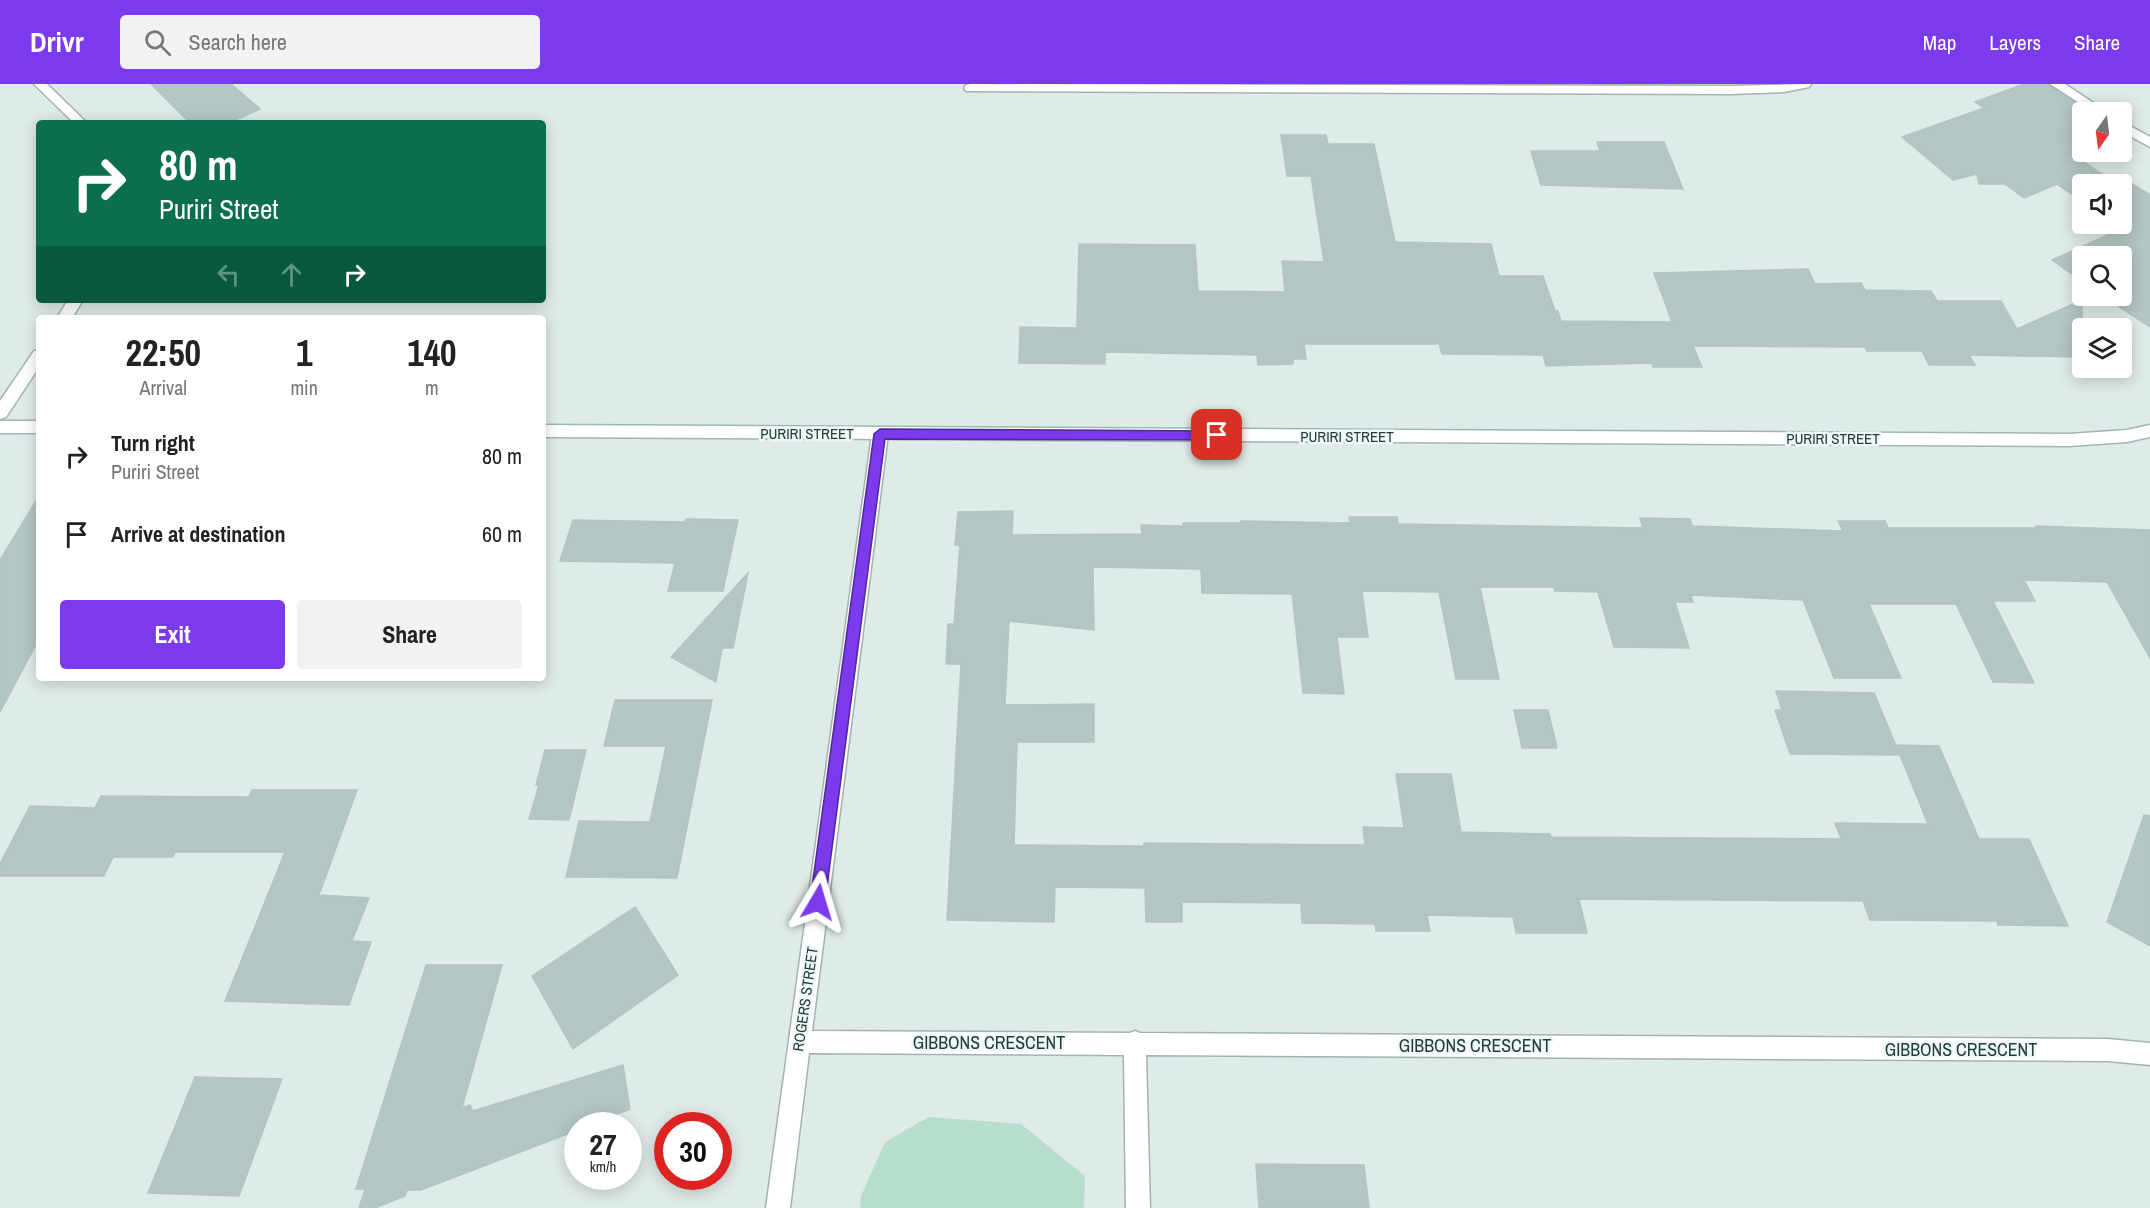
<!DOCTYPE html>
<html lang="en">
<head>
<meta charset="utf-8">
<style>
  :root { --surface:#fff; --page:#f2f2f2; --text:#222; --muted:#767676; --accent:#7c3aed }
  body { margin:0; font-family:"Archivo Narrow",sans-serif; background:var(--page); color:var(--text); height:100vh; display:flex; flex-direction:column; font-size:22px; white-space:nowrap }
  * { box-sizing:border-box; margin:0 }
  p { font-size:20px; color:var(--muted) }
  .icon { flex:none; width:33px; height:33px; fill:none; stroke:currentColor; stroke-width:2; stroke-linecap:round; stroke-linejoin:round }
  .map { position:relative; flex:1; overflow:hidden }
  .drawer { position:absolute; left:36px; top:231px; width:510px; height:366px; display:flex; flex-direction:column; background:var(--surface); border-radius:6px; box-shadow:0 3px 15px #0003 }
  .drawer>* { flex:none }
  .top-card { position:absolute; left:36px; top:36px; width:510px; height:183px; border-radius:6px; box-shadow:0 3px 15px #0003; background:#0b6e4f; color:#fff; overflow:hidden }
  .needle { width:39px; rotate:194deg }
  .tools { position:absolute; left:2072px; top:18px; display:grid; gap:12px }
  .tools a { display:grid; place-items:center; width:60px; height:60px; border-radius:6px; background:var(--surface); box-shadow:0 3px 15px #0003; font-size:30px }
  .speed { position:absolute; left:564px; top:1028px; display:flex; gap:12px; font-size:30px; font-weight:700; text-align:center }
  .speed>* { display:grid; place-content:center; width:78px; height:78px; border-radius:50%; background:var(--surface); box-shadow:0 3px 15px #0003; line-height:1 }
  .speed small { font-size:15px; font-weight:400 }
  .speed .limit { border:9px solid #d22; background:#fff; color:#111 }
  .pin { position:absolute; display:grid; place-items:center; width:51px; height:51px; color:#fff; margin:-26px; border-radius:12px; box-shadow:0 3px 9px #0006 }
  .me { position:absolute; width:66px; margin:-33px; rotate:7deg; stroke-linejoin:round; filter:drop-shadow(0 0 4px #0008) }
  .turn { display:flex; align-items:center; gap:21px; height:126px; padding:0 24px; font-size:27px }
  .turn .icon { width:78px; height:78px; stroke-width:2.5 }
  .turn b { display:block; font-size:42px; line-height:51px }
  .lanes { display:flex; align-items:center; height:57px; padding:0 24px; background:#0003; justify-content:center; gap:30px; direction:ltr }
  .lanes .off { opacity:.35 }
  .eta { display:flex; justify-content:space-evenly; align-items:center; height:102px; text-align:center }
  .eta b { font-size:36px; font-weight:700; line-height:42px }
  .button { display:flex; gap:12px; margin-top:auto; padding:12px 24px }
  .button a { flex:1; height:69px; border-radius:6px; background:var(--accent); color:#fff; font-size:24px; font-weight:700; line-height:69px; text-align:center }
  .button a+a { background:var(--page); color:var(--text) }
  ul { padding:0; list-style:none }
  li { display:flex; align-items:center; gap:18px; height:78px; padding:0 24px }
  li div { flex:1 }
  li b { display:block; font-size:22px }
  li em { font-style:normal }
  header { display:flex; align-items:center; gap:36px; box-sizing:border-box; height:84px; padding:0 30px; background:var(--accent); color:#fff }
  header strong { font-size:28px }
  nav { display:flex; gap:33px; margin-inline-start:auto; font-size:21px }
  .search { width:420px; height:54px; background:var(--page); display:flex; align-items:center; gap:15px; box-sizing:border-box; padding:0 21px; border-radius:6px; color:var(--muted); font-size:22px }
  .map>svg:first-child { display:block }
  .green { fill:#b7ddcd }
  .building { fill:#b4c6c3; stroke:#b1c5c2; stroke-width:1.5 }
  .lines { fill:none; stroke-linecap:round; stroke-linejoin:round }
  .minor-casing { stroke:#a2b3b2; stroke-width:3 }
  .secondary-casing { stroke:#9db7b5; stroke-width:3 }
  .minor { fill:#fff; fill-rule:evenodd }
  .secondary { fill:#fff; fill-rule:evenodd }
  .route { fill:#7c3aed; stroke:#51269a; stroke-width:1.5 }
  .labels { text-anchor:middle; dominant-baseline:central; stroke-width:5; stroke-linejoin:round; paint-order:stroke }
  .street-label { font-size:15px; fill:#1f3b3c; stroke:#eff8f6 }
  .near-street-label { font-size:18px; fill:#1f3b3c; stroke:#eff8f6 }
</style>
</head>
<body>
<header>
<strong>Drivr</strong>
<div class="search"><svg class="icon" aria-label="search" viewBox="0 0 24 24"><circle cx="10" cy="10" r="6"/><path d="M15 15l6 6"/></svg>Search here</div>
<nav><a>Map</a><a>Layers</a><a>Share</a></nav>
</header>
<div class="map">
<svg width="2150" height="1124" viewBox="0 0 2150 1124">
  <rect width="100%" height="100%" fill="#dfebe9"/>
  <path class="green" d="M 929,1033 L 1021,1040 L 1085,1092 L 1084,1124 L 860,1124 L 861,1112 L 885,1058 Z"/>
  <path class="building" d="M 151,0 L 231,0 L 260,25 L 229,39 L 190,39 Z
    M 2024,0 L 2048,0 L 2082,24 L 2082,77 L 2117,100 L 2126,96 L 2150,111 L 2150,243 L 2103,212 L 2121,212 L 2121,172 L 2082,172 L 2082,197 L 2052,176 L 2123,144 L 2116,140 L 2121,140 L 2121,100 L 2082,100 L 2082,117 L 2057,100 L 2024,114 L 2005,100 L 1979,100 L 1977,90 L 1953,96 L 1902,53 L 1984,24 L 1975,18 Z
    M 1281,51 L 1326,51 L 1328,60 L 1374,60 L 1395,158 L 1491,160 L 1499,192 L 1543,192 L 1555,227 L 1558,227 L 1561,237 L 1672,238 L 1654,189 L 1808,185 L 1815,200 L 1861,199 L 1865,206 L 1931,207 L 1937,217 L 2001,217 L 2017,245 L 2082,216 L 2082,273 L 1969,271 L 1975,281 L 1929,281 L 1922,267 L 1867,267 L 1865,263 L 1693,262 L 1702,283 L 1653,283 L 1652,279 L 1546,282 L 1543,271 L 1442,270 L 1439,260 L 1304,260 L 1306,275 L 1293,275 L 1293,280 L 1258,281 L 1257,271 L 1105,268 L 1105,280 L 1019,279 L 1020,243 L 1077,244 L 1079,160 L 1195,161 L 1198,207 L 1285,208 L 1282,177 L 1324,178 L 1311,92 L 1287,92 Z
    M 1597,58 L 1664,58 L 1683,105 L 1541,101 L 1531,67 L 1600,67 Z
    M 39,412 L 39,555 L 0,628 L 0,476 Z
    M 1013,427 L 1012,451 L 1142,450 L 1141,441 L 1183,442 L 1183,439 L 1241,439 L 1241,437 L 1350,439 L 1349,433 L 1397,433 L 1398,440 L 1643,444 L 1640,434 L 1690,435 L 1692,442 L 1843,447 L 1838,437 L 1885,437 L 1888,444 L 2037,444 L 2036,442 L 2150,446 L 2150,574 L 2107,498 L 2024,496 L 2035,517 L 1993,517 L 2034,599 L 1993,598 L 1956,520 L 1869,520 L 1901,594 L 1834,594 L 1803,516 L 1691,511 L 1693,518 L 1675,518 L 1689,564 L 1614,563 L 1598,508 L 1555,507 L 1554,503 L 1480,503 L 1499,595 L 1456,595 L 1439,508 L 1362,507 L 1368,553 L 1337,553 L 1344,610 L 1303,609 L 1292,510 L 1202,509 L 1201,485 L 1093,483 L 1094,546 L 1009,537 L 1005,621 L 1094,620 L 1094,658 L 1017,658 L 1014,761 L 1144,762 L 1144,759 L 1365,761 L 1363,743 L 1404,744 L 1396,690 L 1451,690 L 1461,748 L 1550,750 L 1551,753 L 1841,755 L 1835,739 L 1928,740 L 1896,661 L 1939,662 L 1979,755 L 2029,755 L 2068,842 L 1998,841 L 1997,837 L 1870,836 L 1863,817 L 1579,815 L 1587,849 L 1516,849 L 1513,833 L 1427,831 L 1430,847 L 1376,847 L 1375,840 L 1302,839 L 1301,819 L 1182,818 L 1182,838 L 1146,838 L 1145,804 L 1055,803 L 1054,838 L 947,836 L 961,580 L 946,580 L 948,540 L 954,540 L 960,461 L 955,461 L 958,428 Z
    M 686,435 L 738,436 L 723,507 L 668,507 L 675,479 L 560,477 L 573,436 L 685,438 Z
    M 748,489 L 733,564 L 722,564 L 716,598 L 671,573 Z
    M 1776,607 L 1874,609 L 1900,671 L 1790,670 L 1775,626 L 1782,626 Z
    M 615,616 L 712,616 L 677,794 L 566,793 L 579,737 L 650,738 L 666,662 L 604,662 Z
    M 1514,626 L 1548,626 L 1557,664 L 1522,664 Z
    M 545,666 L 586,666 L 569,736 L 529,735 L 539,701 L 536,701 Z
    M 252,706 L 357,706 L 319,811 L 369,814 L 352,857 L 371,858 L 349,921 L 225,917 L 285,768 L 175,768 L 173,773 L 113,773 L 104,792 L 0,792 L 0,780 L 30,722 L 95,724 L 101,712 L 249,713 Z
    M 2144,731 L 2150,732 L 2150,862 L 2107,838 Z
    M 635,823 L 678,891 L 573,965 L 532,892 Z
    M 426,881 L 502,881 L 462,1024 L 470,1021 L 473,1027 L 623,981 L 630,1025 L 589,1041 L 578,1041 L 578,1046 L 421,1106 L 407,1106 L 405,1112 L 375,1124 L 359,1124 L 365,1105 L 356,1105 Z
    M 195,993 L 282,995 L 239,1112 L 148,1109 Z
    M 1256,1080 L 1364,1081 L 1369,1124 L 1259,1124 Z"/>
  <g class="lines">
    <defs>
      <path id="minor" d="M 34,0 L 47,0 L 87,39 L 74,39 Z
        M 970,0 L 1731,2 L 1811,0 L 1809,3 L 1784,8 L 1731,10 L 966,7 L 964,4 L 966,1 Z
        M 2050,0 L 2065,0 L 2107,28 L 2093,28 Z
        M 2121,37 L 2150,53 L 2150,63 L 2121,47 Z
        M 68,216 L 83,216 L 72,234 L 57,234 Z
        M 39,266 L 39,283 L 6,333 L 0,335 L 0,317 L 34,267 Z
        M 880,344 L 886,346 L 888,350 L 812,947 L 1130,949 L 1135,947 L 1140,949 L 2108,955 L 2150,959 L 2150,981 L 2108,977 L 1146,971 L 1150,1124 L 1126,1124 L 1124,971 L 809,969 L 790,1124 L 766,1124 L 872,350 L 874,346 Z"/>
      <path id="secondary" d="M 0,337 L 39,337 L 39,349 L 0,349 Z
        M 543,341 L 2069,350 L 2127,346 L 2150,341 L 2150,353 L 2127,358 L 2069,362 L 543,353 Z"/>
    </defs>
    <use href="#minor" class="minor-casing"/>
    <use href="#secondary" class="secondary-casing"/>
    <use href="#minor" class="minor"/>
    <use href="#secondary" class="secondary"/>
  </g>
  <path class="route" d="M 880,345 L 1217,347 L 1223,351 L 1217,356 L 885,355 L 825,818 L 823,823 L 818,825 L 812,823 L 810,818 L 874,350 Z"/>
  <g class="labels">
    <g class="street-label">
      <text x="807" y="349">PURIRI STREET</text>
      <text x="1347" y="352">PURIRI STREET</text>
      <text x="1833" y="354">PURIRI STREET</text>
      <text transform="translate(805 915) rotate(-82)">ROGERS STREET</text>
    </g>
    <g class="near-street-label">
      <text x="989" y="958">GIBBONS CRESCENT</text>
      <text x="1475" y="961">GIBBONS CRESCENT</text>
      <text x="1961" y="965">GIBBONS CRESCENT</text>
    </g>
  </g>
</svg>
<div class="tools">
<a><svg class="needle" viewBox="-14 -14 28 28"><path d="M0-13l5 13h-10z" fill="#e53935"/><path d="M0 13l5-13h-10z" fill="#767676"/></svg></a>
<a><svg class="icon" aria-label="sound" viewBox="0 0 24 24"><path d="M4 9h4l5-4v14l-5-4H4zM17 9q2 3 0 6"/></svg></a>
<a><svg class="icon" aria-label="search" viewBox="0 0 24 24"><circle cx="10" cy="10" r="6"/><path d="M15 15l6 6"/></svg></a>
<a><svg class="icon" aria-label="layers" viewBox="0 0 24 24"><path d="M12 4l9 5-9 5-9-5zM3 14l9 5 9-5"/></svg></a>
</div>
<div class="speed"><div>27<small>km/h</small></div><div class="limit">30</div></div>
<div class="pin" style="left:1217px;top:351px;background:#d93025"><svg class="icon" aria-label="arrive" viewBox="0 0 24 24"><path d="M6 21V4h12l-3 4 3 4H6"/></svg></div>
<svg class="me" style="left:818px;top:818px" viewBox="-20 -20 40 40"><path d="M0-17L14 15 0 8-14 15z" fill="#7c3aed" stroke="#fff" stroke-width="4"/></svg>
<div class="top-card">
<div class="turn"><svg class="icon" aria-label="right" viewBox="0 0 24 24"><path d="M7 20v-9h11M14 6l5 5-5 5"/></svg><div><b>80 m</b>Puriri Street</div></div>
<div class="lanes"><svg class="icon off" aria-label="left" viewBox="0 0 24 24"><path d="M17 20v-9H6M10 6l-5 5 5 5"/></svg><svg class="icon off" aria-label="ahead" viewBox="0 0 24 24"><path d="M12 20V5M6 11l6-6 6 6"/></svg><svg class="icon" aria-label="right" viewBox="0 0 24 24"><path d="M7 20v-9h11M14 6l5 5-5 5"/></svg></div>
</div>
<section class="drawer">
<div class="eta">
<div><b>22:50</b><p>Arrival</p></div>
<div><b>1</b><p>min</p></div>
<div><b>140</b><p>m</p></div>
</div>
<ul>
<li><svg class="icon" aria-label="right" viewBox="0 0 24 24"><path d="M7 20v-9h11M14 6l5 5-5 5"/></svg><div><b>Turn right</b><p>Puriri Street</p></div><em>80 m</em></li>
<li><svg class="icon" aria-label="arrive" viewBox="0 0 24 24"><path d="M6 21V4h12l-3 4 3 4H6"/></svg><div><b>Arrive at destination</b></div><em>60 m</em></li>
</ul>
<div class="button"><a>Exit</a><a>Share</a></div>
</section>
</div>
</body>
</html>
